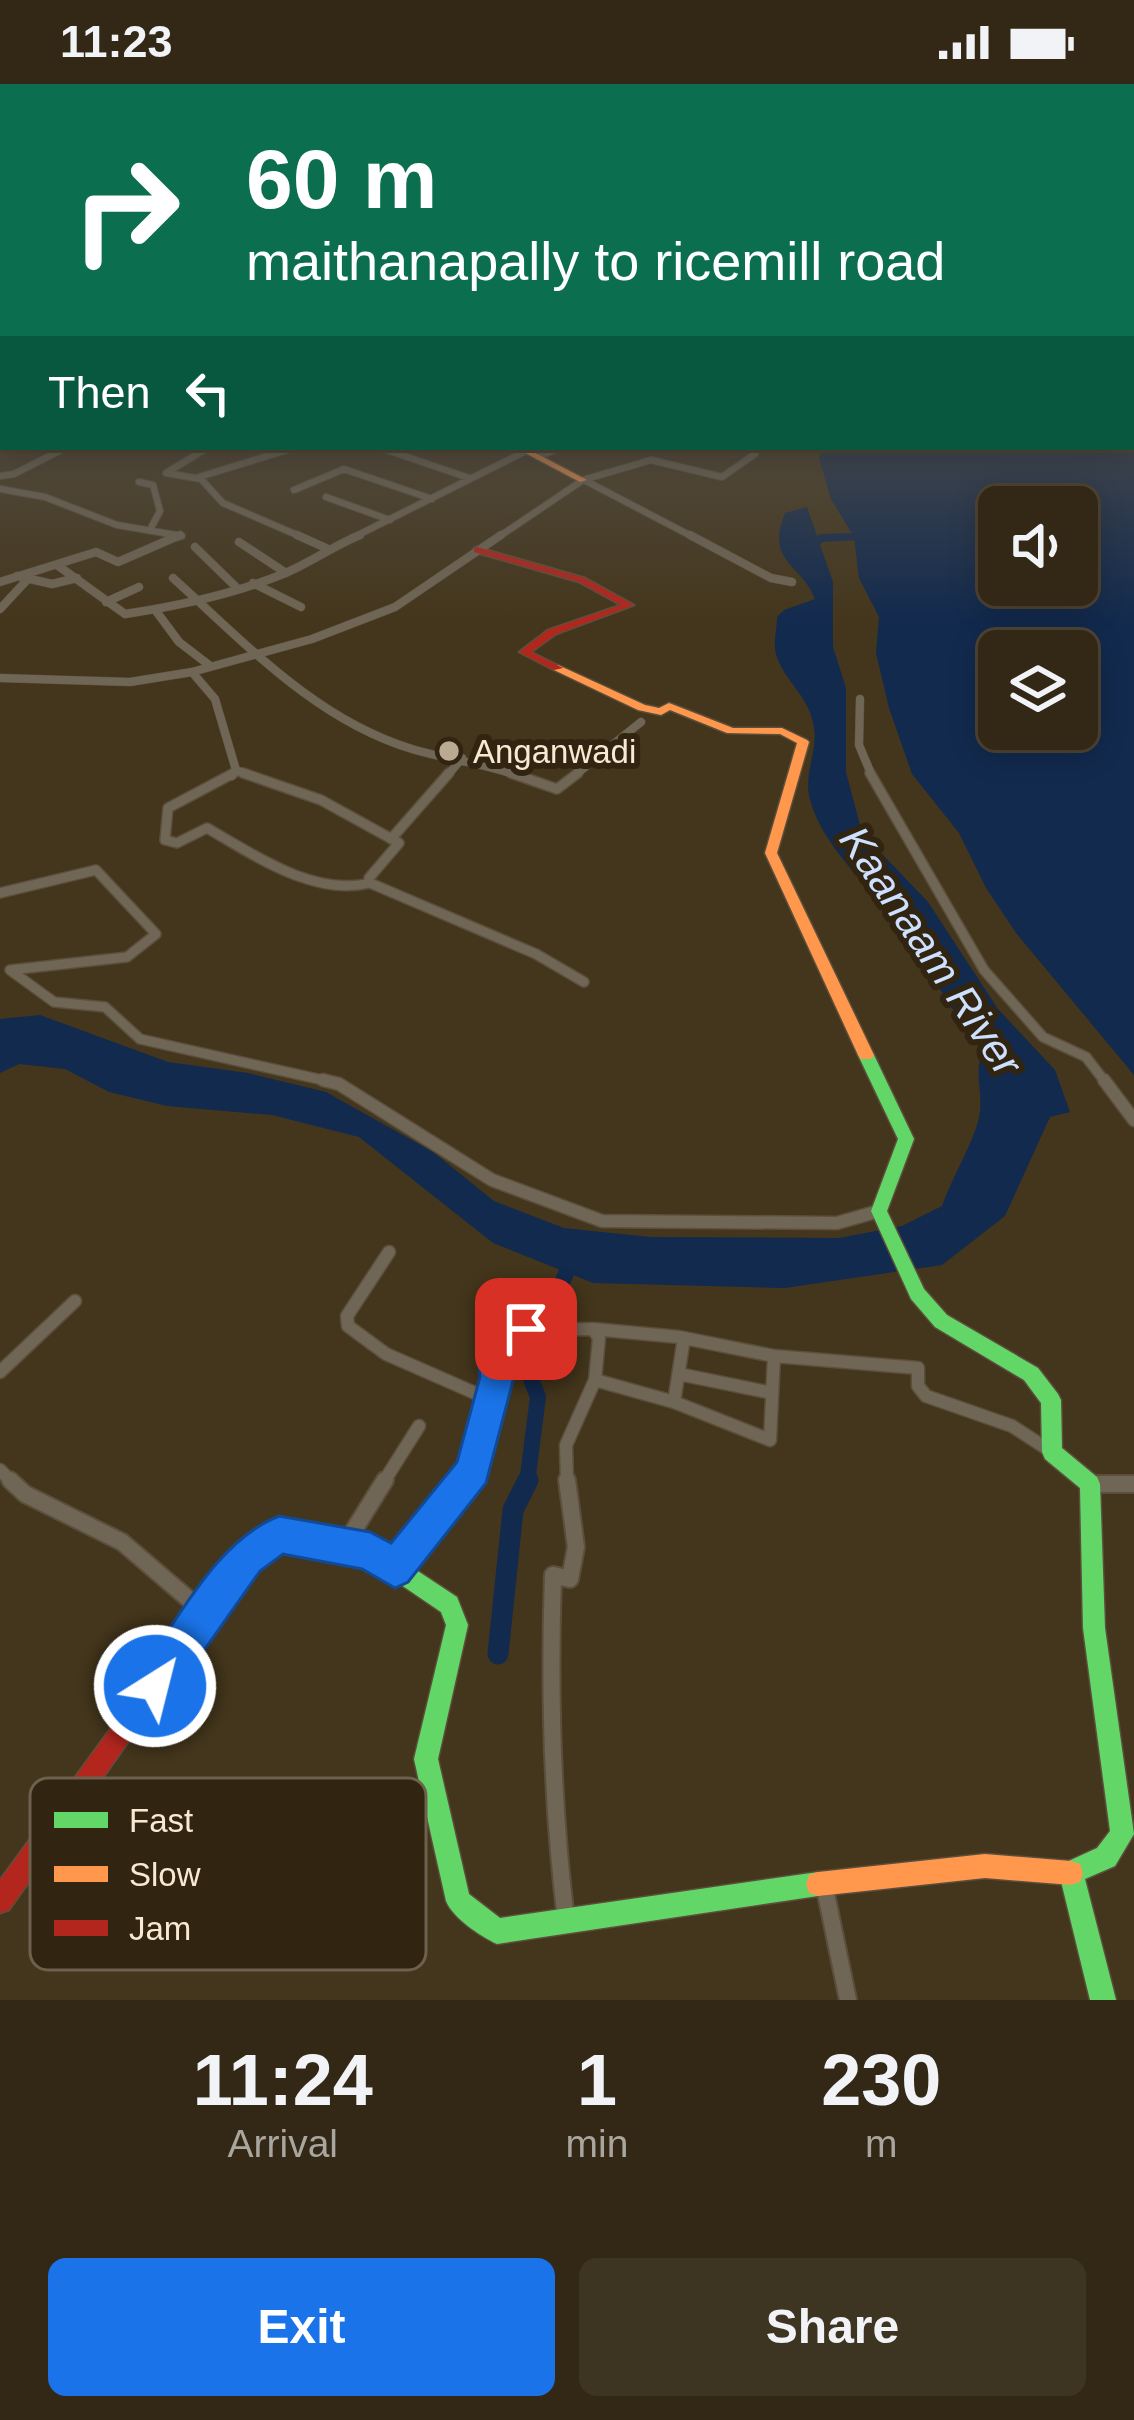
<!DOCTYPE html>
<html lang="en">
<head>
<meta charset="utf-8">
<style>
  :root { --surface:#332815; --page:#3e3422; --text:#f1f3f6; --muted:#a9a6a0; --line:#4e4434; --accent:#1a73e8 }
  body { margin:0; font-family:Helvetica,sans-serif; background:var(--page); color:var(--text); height:100vh; display:flex; flex-direction:column; font-size:45px; white-space:nowrap }
  * { box-sizing:border-box; margin:0 }
  p { font-size:39px; color:var(--muted) }
  .icon { flex:none; width:66px; height:66px; fill:none; stroke:currentColor; stroke-width:2; stroke-linecap:round; stroke-linejoin:round }
  .map { position:relative; height:1916px; overflow:hidden }
  .details { display:flex; flex-direction:column; background:var(--surface); flex:1 }
  .details>* { flex:none }
  .top-card { position:absolute; left:0px; top:0px; width:1134px; height:366px; box-shadow:0 6px 30px #0003,0 0 0 3px var(--line); background:#0b6e4f; color:#fff; overflow:hidden }
  .buttons { position:absolute; left:978px; top:402px; display:grid; gap:24px }
  .buttons a { display:grid; place-items:center; width:120px; height:120px; border-radius:18px; background:var(--surface); box-shadow:0 6px 30px #0003,0 0 0 3px var(--line); font-size:60px }
  .pin { position:absolute; display:grid; place-items:center; width:102px; height:102px; color:#fff; margin:-51px; border-radius:24px; box-shadow:0 6px 18px #0006 }
  .me { position:absolute; width:132px; margin:-66px; rotate:36deg; stroke-linejoin:round; filter:drop-shadow(0 0 9px #0008) }
  .turn { display:flex; align-items:center; gap:42px; height:252px; padding:0 48px; font-size:54px }
  .turn .icon { width:156px; height:156px; stroke-width:2.5 }
  .turn b { display:block; font-size:84px; line-height:102px }
  .then { display:flex; align-items:center; height:114px; padding:0 48px; background:#0003; gap:24px; font-size:45px }
  .eta { display:flex; justify-content:space-evenly; align-items:center; height:204px; text-align:center }
  .eta b { font-size:72px; font-weight:600; line-height:84px }
  .primary-button { display:flex; gap:24px; margin-top:auto; padding:24px 48px }
  .primary-button a { flex:1; height:138px; border-radius:18px; background:var(--accent); color:#fff; font-size:48px; font-weight:600; line-height:138px; text-align:center }
  .primary-button a+a { background:var(--page); color:var(--text) }
  .status { display:flex; justify-content:space-between; align-items:center; height:84px; padding:0 60px; background:var(--surface); direction:ltr }
  .status svg { height:33px; fill:currentColor }
  .map>svg:first-child { display:block }
  .water { fill:#122a4e; fill-rule:evenodd }
  .lines { fill:none; stroke-linecap:round; stroke-linejoin:round }
  .canal-far1 { stroke:#122a4e; stroke-width:16 }
  .canal { stroke:#122a4e; stroke-width:21 }
  .river { fill:#122a4e; fill-rule:evenodd }
  .street-far4-casing { stroke:#5b4f3c; stroke-width:8 }
  .street-far3-casing { stroke:#5b4f3c; stroke-width:9 }
  .street-far2-casing { stroke:#5b4f3c; stroke-width:12 }
  .street-far1-casing { stroke:#5b4f3c; stroke-width:15 }
  .street-casing { stroke:#5b4f3c; stroke-width:20 }
  .fast-casing { stroke:#5b4f3c; stroke-width:3 }
  .slow-casing { stroke:#5b4f3c; stroke-width:3 }
  .jam-casing { stroke:#5b4f3c; stroke-width:3 }
  .street-far4 { stroke:#706655; stroke-width:6 }
  .street-far3 { stroke:#706655; stroke-width:8 }
  .street-far2 { stroke:#706655; stroke-width:9 }
  .street-far1 { stroke:#706655; stroke-width:12 }
  .street { stroke:#706655; stroke-width:16 }
  .fast { fill:#63d668; fill-rule:evenodd }
  .slow { fill:#ff974d; fill-rule:evenodd }
  .jam { fill:#b3261e; fill-rule:evenodd }
  .route { fill:#1a73e8; stroke:#114b97; stroke-width:3 }
  .poi-dot { fill:#baaa92; stroke:#312512; stroke-width:4.5 }
  .labels { text-anchor:middle; dominant-baseline:central; stroke-width:12; stroke-linejoin:round; paint-order:stroke }
  .far-poi-label { font-size:33px; fill:#f9e9d2; stroke:#312512; text-anchor:start }
  .water-label { font-size:42px; font-style:italic; fill:#cde1fe; stroke:#312512 }
  .key { fill:#312512; stroke:#6d604c; stroke-width:3 }
  .key-label { font-size:33px; fill:#f9e9d2 }
</style>
</head>
<body>
<div class="status"><b>11:23</b><svg viewBox="0 0 49 12"><path d="M0 12V9h3v3zM5 12V6h3v6zM10 12V3h3v9zM15 12V0h3v12zM26 1h20v11H26zM47 4h2v5h-2z"/></svg></div>
<div class="map">
<svg width="1134" height="1916" viewBox="0 0 1134 1916">
  <rect width="100%" height="100%" fill="#44361c"/>
  <path class="water" d="M 1131,270 L 1134,270 L 1134,991 L 1016,849 L 986,804 L 959,749 L 912,690 L 889,624 L 876,569 L 879,533 L 859,494 L 854,453 L 831,415 L 819,374 L 824,363 L 1131,363 ZM 1077,423 L 1077,501 L 999,501 L 999,423 ZM 1077,567 L 1077,645 L 999,645 L 999,567 Z
    M 807,423 L 833,498 L 833,563 L 846,604 L 846,688 L 862,749 L 928,818 L 998,925 L 1055,986 L 1070,1028 L 1050,1033 L 1005,1132 L 942,1181 L 785,1204 L 593,1199 L 493,1159 L 359,1053 L 272,1031 L 167,1022 L 109,1008 L 65,985 L 19,980 L 0,989 L 0,935 L 40,931 L 168,978 L 248,989 L 326,1008 L 433,1068 L 494,1117 L 564,1144 L 650,1153 L 839,1154 L 902,1142 L 942,1122 C 951,1096 975,1055 979,1033 C 984,1010 973,988 983,967 C 953,931 936,897 912,859 C 882,812 825,770 810,716 C 803,689 818,669 814,643 C 809,611 783,596 776,570 C 773,560 777,544 777,533 L 784,526 L 815,515 C 801,479 765,479 785,429 Z"/>
  <g class="lines">
    <path class="canal-far1" d="M 527,1399 L 538,1313 L 525,1280 L 573,1174"/>
    <path class="canal" d="M 498,1570 L 513,1426 L 528,1396"/>
    <path class="river" d="M 854,449 L 859,450 L 859,456 L 823,458 L 815,464 L 814,480 L 801,477 L 800,462 L 820,450 Z"/>
    <defs>
      <path id="street-far4" d="M 281,363 L 287,366 L 199,393 L 223,419 L 304,454
        M 378,363 L 469,394
        M 538,373 L 561,363
        M 0,392 L 14,390 L 67,363
        M 201,395 L 166,389 L 209,363
        M 586,397 L 695,454
        M 139,398 L 153,401 L 160,427 L 152,442
        M 0,405 L 45,413 L 117,441 L 182,452 L 176,454
        M 294,406 L 344,385 L 432,415
        M 326,413 L 390,436
        M 352,454 L 526,367
        M 497,454 L 583,396 L 651,376 L 722,393 L 755,370 L 756,363"/>
      <path id="street-far3" d="M 297,451 L 326,464
        M 690,451 L 771,494 L 792,498
        M 239,458 L 286,489
        M 195,463 L 237,504
        M 57,481 L 125,530 C 178,522 234,510 283,490 C 310,479 333,462 360,451
        M 17,492 L 52,500 L 77,494
        M 173,494 C 245,559 316,636 412,665 C 448,676 484,679 519,692
        M 0,498 L 96,468 L 118,478 L 180,451
        M 253,499 L 301,523
        M 106,518 L 139,503
        M 0,525 L 26,497
        M 156,527 L 179,558 L 209,581
        M 192,588 L 215,615 L 236,686 L 252,692
        M 0,594 L 130,598 L 192,588 L 312,555 L 395,523 L 501,451
        M 860,615 L 859,661 L 872,692
        M 232,692 L 236,686
        M 447,692 L 462,674
        M 574,692 L 641,638"/>
      <path id="street-far2" d="M 234,689 L 168,724 L 165,756 L 177,759 L 207,744 C 254,771 314,813 370,799
        M 243,689 L 321,716 L 399,759 L 369,794 L 370,799 L 536,870 L 584,898
        M 511,689 L 557,705 L 578,689
        M 870,689 L 984,886 L 1043,953 L 1086,973 L 1106,999
        M 391,755 L 449,689
        M 0,809 L 96,786 L 156,850 L 127,873 L 10,886 L 54,918 L 105,923 L 140,955 L 336,999"/>
      <path id="street-far1" d="M 323,996 L 339,1000 L 492,1096 L 602,1137 L 837,1139 L 879,1127
        M 1104,996 L 1134,1036
        M 389,1168 L 347,1232 L 348,1242 L 386,1270 L 491,1316
        M 593,1245 L 679,1253 L 774,1272
        M 0,1288 L 75,1217
        M 679,1290 L 772,1309
        M 674,1318 L 684,1254
        M 0,1386 L 13,1399
        M 383,1399 L 419,1342
        M 463,1399 C 490,1365 498,1300 493,1258 L 510,1246 L 593,1245 L 599,1254 L 595,1296 L 674,1318 L 770,1356 L 774,1272 L 918,1284 L 918,1302 L 926,1312 L 1012,1342 L 1052,1368
        M 567,1399 L 566,1361 L 595,1296"/>
      <path id="street" d="M 10,1396 L 25,1410 L 122,1458 L 206,1530
        M 1090,1400 L 1134,1400
        M 344,1462 L 385,1396
        M 395,1483 L 465,1396
        M 824,1800 L 848,1916
        M 566,1836 C 552,1721 549,1607 553,1491 L 570,1495 L 576,1463 L 567,1396"/>
      <path id="fast" d="M 866,965 L 874,971 L 914,1055 L 887,1127 L 924,1205 L 947,1231 L 1038,1284 L 1058,1310 L 1061,1316 L 1062,1364 L 1097,1393 L 1100,1400 L 1105,1544 L 1134,1750 L 1115,1782 L 1085,1795 L 1116,1916 L 1090,1916 L 1059,1789 L 1062,1780 L 1097,1764 L 1110,1747 L 1083,1544 L 1080,1404 L 1045,1375 L 1042,1368 L 1041,1319 L 1024,1296 L 935,1243 L 911,1215 L 871,1127 L 898,1055 L 858,971 Z
        M 279,1440 L 377,1460 L 457,1513 L 468,1541 L 438,1675 L 469,1810 L 500,1834 L 818,1788 L 827,1791 L 830,1800 L 827,1809 L 818,1812 L 497,1860 C 480,1852 453,1834 446,1817 L 414,1675 L 446,1541 L 441,1528 L 366,1477 L 282,1461 L 254,1481 L 241,1499 L 234,1503 L 227,1499 L 223,1492 L 240,1467 Z"/>
      <path id="slow" d="M 514,363 L 524,363 L 587,396 L 580,398 Z
        M 558,581 L 645,621 L 659,624 L 669,619 L 733,644 L 782,644 L 807,656 L 809,658 L 777,769 L 874,971 L 871,975 L 861,975 L 858,971 L 765,769 L 797,659 L 780,650 L 727,649 L 670,626 L 661,631 L 638,626 L 554,586 L 553,584 Z
        M 985,1770 L 1071,1777 L 1080,1780 L 1083,1789 L 1080,1798 L 1071,1801 L 985,1794 L 818,1812 L 809,1809 L 806,1800 L 809,1791 L 818,1788 Z"/>
      <path id="jam" d="M 477,463 L 585,494 L 634,521 L 556,550 L 531,568 L 563,584 L 554,586 L 519,568 L 548,546 L 621,521 L 579,498 L 474,468 L 474,464 Z
        M 234,1481 L 241,1485 L 245,1492 L 241,1499 L 9,1826 L 0,1829 L 0,1796 L 227,1485 Z"/>
    </defs>
    <use href="#street-far4" class="street-far4-casing"/>
    <use href="#street-far3" class="street-far3-casing"/>
    <use href="#street-far2" class="street-far2-casing"/>
    <use href="#street-far1" class="street-far1-casing"/>
    <use href="#street" class="street-casing"/>
    <use href="#fast" class="fast-casing"/>
    <use href="#slow" class="slow-casing"/>
    <use href="#jam" class="jam-casing"/>
    <use href="#street-far4" class="street-far4"/>
    <use href="#street-far3" class="street-far3"/>
    <use href="#street-far2" class="street-far2"/>
    <use href="#street-far1" class="street-far1"/>
    <use href="#street" class="street"/>
    <use href="#fast" class="fast"/>
    <use href="#slow" class="slow"/>
    <use href="#jam" class="jam"/>
  </g>
  <linearGradient id="sky" x2="0" y2="1"><stop stop-color="#251e0f"/><stop offset="0.5" stop-color="#56524b"/><stop offset="1" stop-color="#56524b" stop-opacity="0"/></linearGradient>
  <rect width="1134" height="538" fill="url(#sky)"/>
  <path class="route" d="M 526,1231 L 538,1235 L 543,1245 L 538,1256 L 511,1264 L 514,1293 L 486,1399 L 408,1498 L 395,1504 L 362,1485 L 283,1470 L 260,1487 L 169,1616 L 155,1622 L 140,1616 L 134,1602 L 140,1588 C 179,1535 216,1457 279,1432 L 370,1448 L 391,1459 L 457,1378 L 480,1293 L 476,1258 L 481,1247 L 510,1232 Z"/>
  <circle class="poi-dot" cx="449" cy="667" r="12"/>
  <g class="labels">
    <g class="far-poi-label">
      <text x="473" y="667">Anganwadi</text>
    </g>
    <g class="water-label">
      <text transform="translate(931 867) rotate(56)">Kaanaam River</text>
    </g>
  </g>
  <rect x="30" y="1694" width="396" height="192" rx="18" class="key"/>
  <rect x="54" y="1728" width="54" height="16" fill="#63d668"/>
  <rect x="54" y="1782" width="54" height="16" fill="#ff974d"/>
  <rect x="54" y="1836" width="54" height="16" fill="#b3261e"/>
  <g class="key-label">
    <text x="129" y="1748">Fast</text>
    <text x="129" y="1802">Slow</text>
    <text x="129" y="1856">Jam</text>
  </g>
</svg>
<div class="buttons">
<a><svg class="icon" aria-label="sound" viewBox="0 0 24 24"><path d="M4 9h4l5-4v14l-5-4H4zM17 9q2 3 0 6"/></svg></a>
<a><svg class="icon" aria-label="layers" viewBox="0 0 24 24"><path d="M12 4l9 5-9 5-9-5zM3 14l9 5 9-5"/></svg></a>
</div>
<div class="pin" style="left:526px;top:1245px;background:#d93025"><svg class="icon" aria-label="arrive" viewBox="0 0 24 24"><path d="M6 21V4h12l-3 4 3 4H6"/></svg></div>
<svg class="me" style="left:155px;top:1602px" viewBox="-20 -20 40 40"><circle r="17" fill="#1a73e8" stroke="#fff" stroke-width="3"/><path d="M0-11L8 9 0 5-8 9z" fill="#fff"/></svg>
<div class="top-card">
<div class="turn"><svg class="icon" aria-label="right" viewBox="0 0 24 24"><path d="M7 20v-9h11M14 6l5 5-5 5"/></svg><div><b>60 m</b>maithanapally to ricemill road</div></div>
<div class="then">Then<svg class="icon" aria-label="left" viewBox="0 0 24 24"><path d="M17 20v-9H6M10 6l-5 5 5 5"/></svg></div>
</div>
</div>
<section class="details">
<div class="eta">
<div><b>11:24</b><p>Arrival</p></div>
<div><b>1</b><p>min</p></div>
<div><b>230</b><p>m</p></div>
</div>
<div class="primary-button"><a>Exit</a><a>Share</a></div>
</section>
</body>
</html>
